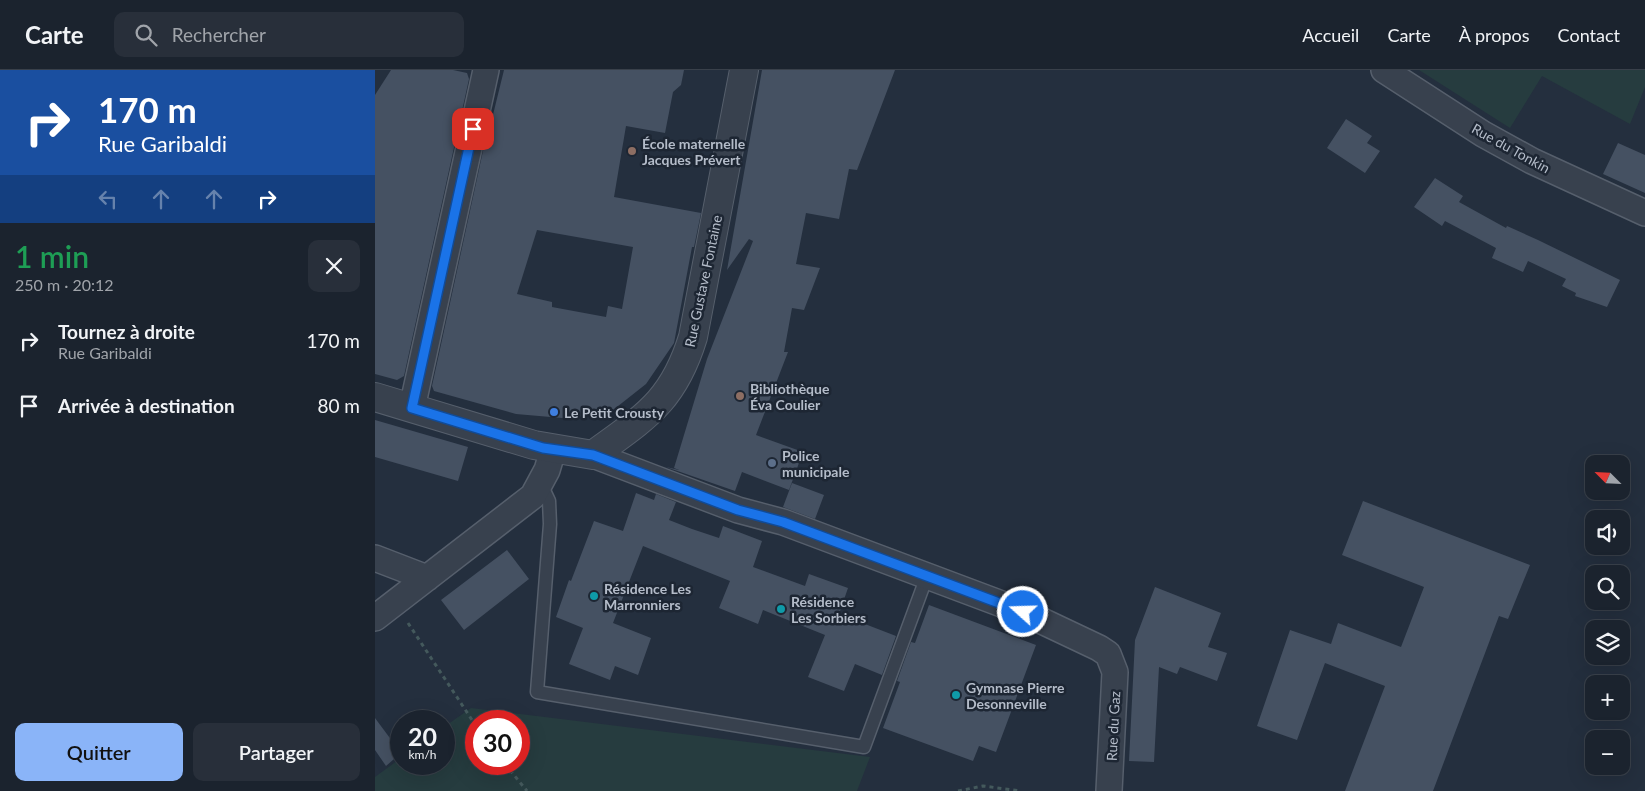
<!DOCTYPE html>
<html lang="fr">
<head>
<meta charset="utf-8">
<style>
  :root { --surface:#1b232e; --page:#282f3a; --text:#f1f3f6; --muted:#a0a4aa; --line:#39404a; --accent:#8ab4f8 }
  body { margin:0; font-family:Lato,sans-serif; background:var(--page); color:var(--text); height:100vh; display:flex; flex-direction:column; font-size:19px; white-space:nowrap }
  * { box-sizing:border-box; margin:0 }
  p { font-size:16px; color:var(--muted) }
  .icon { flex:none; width:28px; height:28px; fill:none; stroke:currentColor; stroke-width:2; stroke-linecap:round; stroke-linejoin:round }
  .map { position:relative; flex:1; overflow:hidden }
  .drawer { display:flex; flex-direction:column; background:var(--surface); width:375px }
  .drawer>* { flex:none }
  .hud { background:#1a4fa0; color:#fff; overflow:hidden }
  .needle { width:32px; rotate:294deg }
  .tools { position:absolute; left:1210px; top:385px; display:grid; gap:10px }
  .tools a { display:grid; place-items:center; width:45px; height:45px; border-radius:10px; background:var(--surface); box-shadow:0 5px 20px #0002,0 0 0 1px var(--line); font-size:25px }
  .speed { position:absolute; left:15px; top:640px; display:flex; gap:10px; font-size:25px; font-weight:700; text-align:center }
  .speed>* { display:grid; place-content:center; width:65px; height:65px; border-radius:50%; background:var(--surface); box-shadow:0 5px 20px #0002,0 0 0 1px var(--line); line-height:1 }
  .speed small { font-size:12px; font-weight:400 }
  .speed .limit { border:8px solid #d22; background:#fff; color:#111 }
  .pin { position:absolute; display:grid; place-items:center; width:42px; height:42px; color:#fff; margin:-21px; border-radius:10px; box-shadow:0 2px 8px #0006 }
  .me { position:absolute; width:55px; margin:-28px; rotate:290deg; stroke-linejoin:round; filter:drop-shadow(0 0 4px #0008) }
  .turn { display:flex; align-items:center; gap:18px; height:105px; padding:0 15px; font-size:22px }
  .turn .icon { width:65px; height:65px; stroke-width:2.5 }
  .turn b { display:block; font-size:35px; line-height:42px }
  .lanes { display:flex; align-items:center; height:48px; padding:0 15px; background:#0003; justify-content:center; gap:25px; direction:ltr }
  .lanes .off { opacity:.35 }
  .round { display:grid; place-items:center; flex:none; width:52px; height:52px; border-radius:10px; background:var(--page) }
  .head { display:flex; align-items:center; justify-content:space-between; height:85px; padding:0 15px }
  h1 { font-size:30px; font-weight:600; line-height:38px; color:#1e9e55 }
  .action { display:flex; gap:10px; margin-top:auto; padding:10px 15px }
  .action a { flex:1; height:58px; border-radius:10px; background:var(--accent); color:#111; font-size:20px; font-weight:600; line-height:58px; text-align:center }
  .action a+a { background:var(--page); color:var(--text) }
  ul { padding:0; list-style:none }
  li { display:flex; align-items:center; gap:15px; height:65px; padding:0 15px }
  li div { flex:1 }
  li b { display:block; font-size:19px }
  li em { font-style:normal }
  header { display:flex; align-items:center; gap:30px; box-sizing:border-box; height:70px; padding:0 25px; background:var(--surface); border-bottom:1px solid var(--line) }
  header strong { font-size:24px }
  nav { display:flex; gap:28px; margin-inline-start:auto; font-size:18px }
  .search { width:350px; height:45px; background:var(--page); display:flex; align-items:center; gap:12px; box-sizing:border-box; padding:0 18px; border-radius:10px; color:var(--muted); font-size:19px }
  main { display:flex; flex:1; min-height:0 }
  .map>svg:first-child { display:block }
  .green { fill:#263c3f; fill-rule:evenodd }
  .building { fill:#455162; fill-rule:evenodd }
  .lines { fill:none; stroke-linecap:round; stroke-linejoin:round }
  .service-casing { stroke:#565f6c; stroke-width:15 }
  .minor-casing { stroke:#565f6c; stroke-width:28 }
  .tertiary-casing { stroke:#565f6c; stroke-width:30 }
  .path { stroke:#44595c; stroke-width:3; stroke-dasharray:4 4; stroke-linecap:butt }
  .service { stroke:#38414e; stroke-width:12 }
  .minor { stroke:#38414e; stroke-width:25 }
  .tertiary { stroke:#38414e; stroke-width:28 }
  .route-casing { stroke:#114b97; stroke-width:12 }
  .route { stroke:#1a73e8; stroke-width:9 }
  .education-dot { fill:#8d6e63; stroke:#1d2633; stroke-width:2 }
  .shop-dot { fill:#3f7fe0; stroke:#1d2633; stroke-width:2 }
  .service-dot { fill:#5c6f8a; stroke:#1d2633; stroke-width:2 }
  .culture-dot { fill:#0f9aa8; stroke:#1d2633; stroke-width:2 }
  .labels { text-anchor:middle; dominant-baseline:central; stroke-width:5; stroke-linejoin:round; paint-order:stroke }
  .poi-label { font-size:14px; font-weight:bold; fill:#b4bcc9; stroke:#1d2633; text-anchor:start }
  .street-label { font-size:14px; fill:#b4bcc9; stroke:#1d2633 }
</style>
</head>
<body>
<header>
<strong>Carte</strong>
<div class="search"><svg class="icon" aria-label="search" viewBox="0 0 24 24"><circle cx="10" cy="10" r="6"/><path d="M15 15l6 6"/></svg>Rechercher</div>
<nav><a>Accueil</a><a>Carte</a><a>À propos</a><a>Contact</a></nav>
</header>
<main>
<section class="drawer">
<div class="hud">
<div class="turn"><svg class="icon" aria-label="right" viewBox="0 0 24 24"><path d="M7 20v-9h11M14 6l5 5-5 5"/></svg><div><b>170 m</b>Rue Garibaldi</div></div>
<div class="lanes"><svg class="icon off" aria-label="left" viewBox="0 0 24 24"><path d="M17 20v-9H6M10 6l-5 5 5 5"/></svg><svg class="icon off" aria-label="ahead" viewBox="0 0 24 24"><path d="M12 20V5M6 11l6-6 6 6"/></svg><svg class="icon off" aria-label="ahead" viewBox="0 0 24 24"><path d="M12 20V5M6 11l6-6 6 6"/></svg><svg class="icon" aria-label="right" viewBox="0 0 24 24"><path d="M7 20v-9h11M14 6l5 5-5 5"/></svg></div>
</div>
<div class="head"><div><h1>1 min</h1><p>250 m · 20:12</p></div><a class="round"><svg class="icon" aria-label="close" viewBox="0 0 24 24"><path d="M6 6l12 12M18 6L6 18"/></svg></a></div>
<ul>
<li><svg class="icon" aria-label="right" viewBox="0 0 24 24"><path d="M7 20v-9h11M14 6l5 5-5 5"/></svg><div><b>Tournez à droite</b><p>Rue Garibaldi</p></div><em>170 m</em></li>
<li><svg class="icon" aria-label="arrive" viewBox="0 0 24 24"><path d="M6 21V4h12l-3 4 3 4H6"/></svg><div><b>Arrivée à destination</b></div><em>80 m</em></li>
</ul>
<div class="action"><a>Quitter</a><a>Partager</a></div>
</section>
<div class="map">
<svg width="1270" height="721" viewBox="0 0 1270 721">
  <rect width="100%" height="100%" fill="#242f3e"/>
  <path class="green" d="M 1044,0 L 1270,0 L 1270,17 L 1255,54 L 1167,6 L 1135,58 Z
    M 96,638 L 495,687 L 482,721 L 0,721 L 0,707 L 26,688 L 26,694 L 69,694 L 69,657 ZM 101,651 L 144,651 L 144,694 L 101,694 Z"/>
  <path class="building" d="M 16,0 L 78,0 L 92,3 L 94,9 L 29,306 L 22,310 L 0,304 L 0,25 Z
    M 129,0 L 309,0 L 306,15 L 298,22 L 290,63 L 251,56 L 239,127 L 326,143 L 319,177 L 317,177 L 299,273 L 271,314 L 233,344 L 187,348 L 141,344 L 59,321 L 57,316 L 113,58 L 114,61 ZM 162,160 L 258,177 L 247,239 L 233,236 L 231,247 L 177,237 L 177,232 L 142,224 Z
    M 387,0 L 520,0 L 482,100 L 474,99 L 464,149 L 431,143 L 421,194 L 445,198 L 429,240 L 417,238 L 409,282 L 413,282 L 381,365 L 428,382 L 414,420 L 367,402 L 360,421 L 291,397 L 304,400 L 299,398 L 332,289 L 378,171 L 374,169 L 352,200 Z
    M 971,49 L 997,66 L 992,73 L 1005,81 L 990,103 L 952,78 Z
    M 1243,73 L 1270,85 L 1270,123 L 1228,104 Z
    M 1060,108 L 1088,126 L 1084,132 L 1131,158 L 1132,156 L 1163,170 L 1245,210 L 1232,237 L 1200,226 L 1201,223 L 1187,216 L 1191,209 L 1153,191 L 1148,202 L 1117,188 L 1121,178 L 1070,151 L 1067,156 L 1039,137 Z
    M 0,350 L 93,377 L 83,411 L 0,387 Z
    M 417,413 L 449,425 L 440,449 L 408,437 Z
    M 261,423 L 279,430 L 281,424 L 301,432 L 294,450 L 317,459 L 344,468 L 348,456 L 387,471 L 378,497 L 430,516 L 434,504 L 473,518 L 464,544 L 521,566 L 507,605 L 480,594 L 469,621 L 433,607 L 450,565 L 388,540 L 383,554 L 344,538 L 355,511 L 268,476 L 238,553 L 276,568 L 263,605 L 240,596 L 235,610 L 194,594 L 208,558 L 181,547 L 194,510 L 196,511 L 219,451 L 248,461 Z
    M 988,431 L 1155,495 L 1133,549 L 1124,546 L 1058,721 L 970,721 L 1010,616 L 950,593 L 922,670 L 882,656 L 915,560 L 956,574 L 963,553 L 1026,577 L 1049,517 L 967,485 Z
    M 132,480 L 154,509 L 89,560 L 66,530 Z
    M 780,517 L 846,543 L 833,577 L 852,583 L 842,611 L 805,597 L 802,604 L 784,597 L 779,692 L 754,691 L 760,570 Z
    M 554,535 L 661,575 L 621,682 L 604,676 L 598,691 L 508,658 L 525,612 L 522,611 L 536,572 L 540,573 Z
    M 0,648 L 26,683 L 11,696 L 0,680 Z"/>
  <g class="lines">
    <defs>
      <path id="service" d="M 166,414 L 174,431 L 175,454 L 162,622 L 489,677 L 552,506"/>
      <path id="minor" d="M 1009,0 L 1108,64 L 1157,91 L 1270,143
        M 37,338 L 111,0
        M 218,385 L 363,440 L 408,452 L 648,542 L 724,578 L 733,584 L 740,602 L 734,721
        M 0,488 L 52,508
        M 0,548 L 158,426 L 172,400 L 178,380"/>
      <path id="tertiary" d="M 0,327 L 159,375 L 218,385 C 270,347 298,332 318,267 L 369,0"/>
    </defs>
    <use href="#service" class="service-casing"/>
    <use href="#minor" class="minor-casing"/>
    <use href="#tertiary" class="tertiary-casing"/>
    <path class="path" d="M 33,553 L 101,656
      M 130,694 L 152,721
      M 583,721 L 608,716 L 646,721"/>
    <use href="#service" class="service"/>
    <use href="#minor" class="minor"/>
    <use href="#tertiary" class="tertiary"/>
  </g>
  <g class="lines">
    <defs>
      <path id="route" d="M 98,59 L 37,338 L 168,378 L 218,385 L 363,440 L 408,452 L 648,542"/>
    </defs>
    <use href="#route" class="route-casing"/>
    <use href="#route" class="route"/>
  </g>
  <g class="education-dot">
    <circle cx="257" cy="81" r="5"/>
    <circle cx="365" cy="326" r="5"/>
  </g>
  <circle class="shop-dot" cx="179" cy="342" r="5"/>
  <circle class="service-dot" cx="397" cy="393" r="5"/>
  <g class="culture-dot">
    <circle cx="219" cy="526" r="5"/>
    <circle cx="406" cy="539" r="5"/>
    <circle cx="581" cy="625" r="5"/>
  </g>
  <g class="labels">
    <g class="poi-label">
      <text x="267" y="73">École maternelle<tspan x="267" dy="16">Jacques Prévert</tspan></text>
      <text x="375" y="318">Bibliothèque<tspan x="375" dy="16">Éva Coulier</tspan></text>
      <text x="189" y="342">Le Petit Crousty</text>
      <text x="407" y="385">Police<tspan x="407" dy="16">municipale</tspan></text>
      <text x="229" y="518">Résidence Les<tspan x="229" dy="16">Marronniers</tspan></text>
      <text x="416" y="531">Résidence<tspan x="416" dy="16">Les Sorbiers</tspan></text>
      <text x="591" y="617">Gymnase Pierre<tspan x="591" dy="16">Desonneville</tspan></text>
    </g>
    <g class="street-label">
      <text transform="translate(1136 78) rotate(29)">Rue du Tonkin</text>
      <text transform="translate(328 211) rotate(-78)">Rue Gustave Fontaine</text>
      <text transform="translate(738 656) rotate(-87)">Rue du Gaz</text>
    </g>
  </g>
</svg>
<div class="tools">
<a><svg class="needle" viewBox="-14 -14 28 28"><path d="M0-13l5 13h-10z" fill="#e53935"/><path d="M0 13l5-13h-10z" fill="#a0a4aa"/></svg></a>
<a><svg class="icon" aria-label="sound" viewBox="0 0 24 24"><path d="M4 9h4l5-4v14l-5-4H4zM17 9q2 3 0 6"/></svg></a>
<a><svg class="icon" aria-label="search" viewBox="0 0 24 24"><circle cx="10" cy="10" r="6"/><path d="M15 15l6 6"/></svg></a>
<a><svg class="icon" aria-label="layers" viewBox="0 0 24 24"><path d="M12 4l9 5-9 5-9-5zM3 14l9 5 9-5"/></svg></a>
<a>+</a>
<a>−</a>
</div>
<div class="speed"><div>20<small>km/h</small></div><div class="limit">30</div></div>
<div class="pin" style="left:98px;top:59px;background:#d93025"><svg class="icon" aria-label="arrive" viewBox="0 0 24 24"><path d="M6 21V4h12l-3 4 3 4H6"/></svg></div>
<svg class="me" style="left:648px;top:542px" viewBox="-20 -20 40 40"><circle r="17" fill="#1a73e8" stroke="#fff" stroke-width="3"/><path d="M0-11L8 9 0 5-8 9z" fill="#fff"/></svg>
</div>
</main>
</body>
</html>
